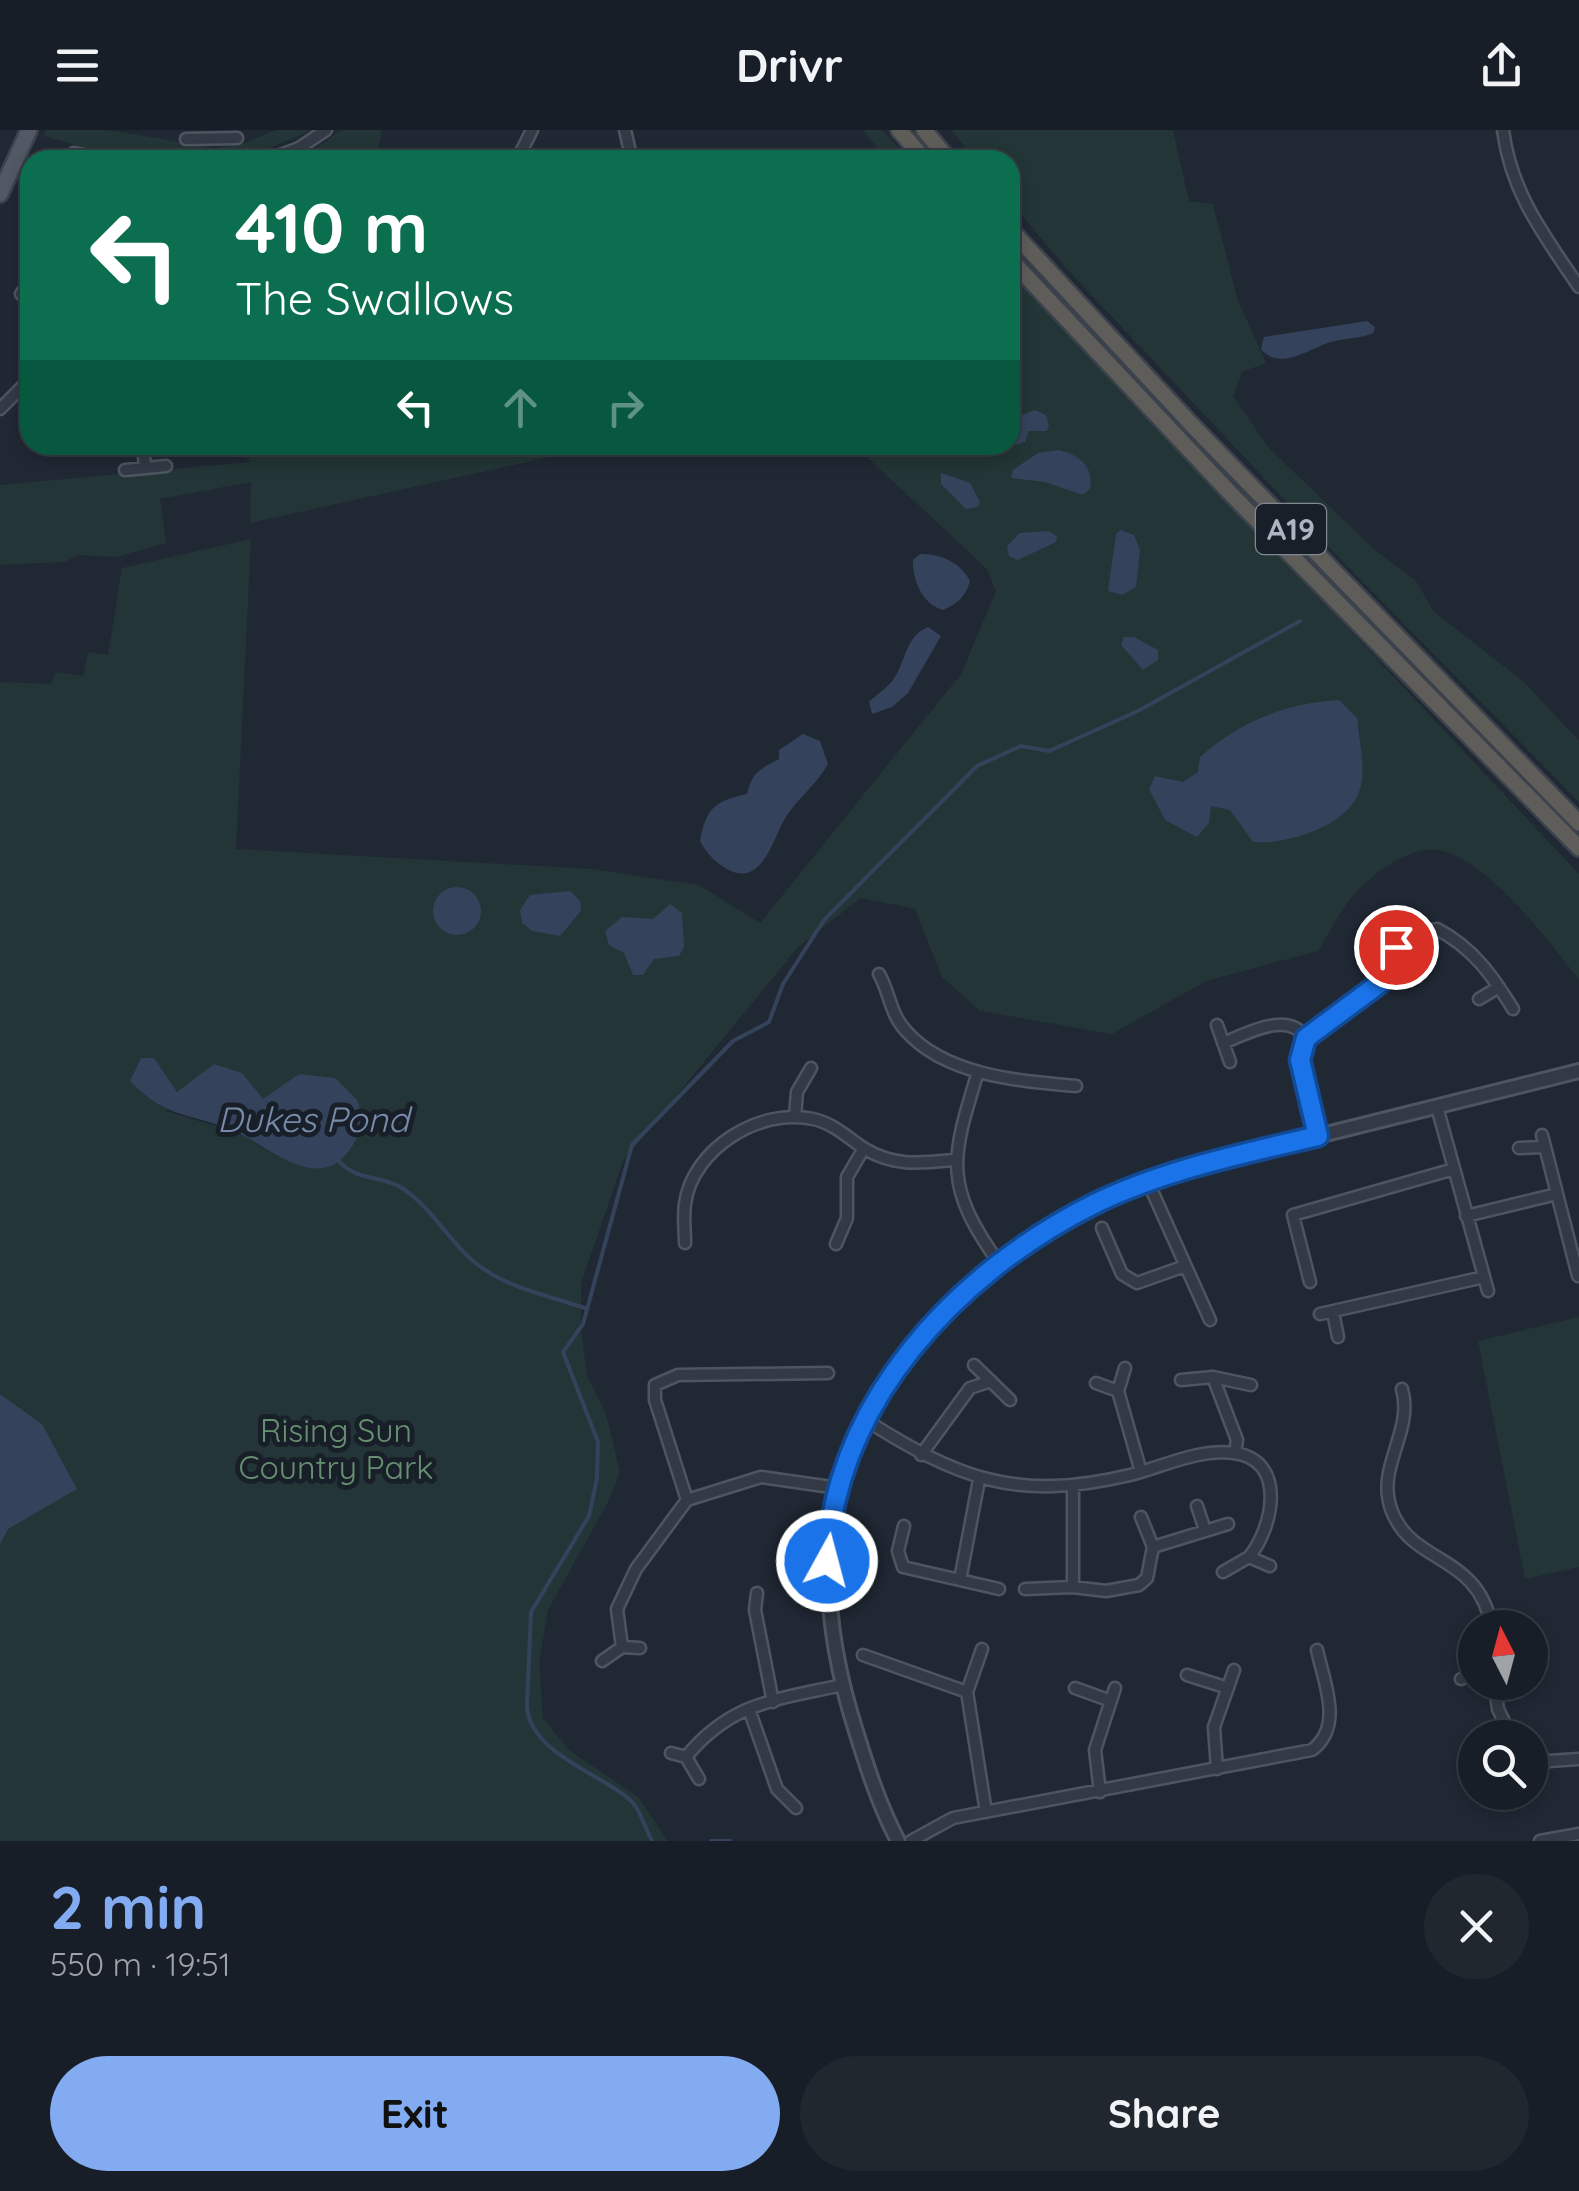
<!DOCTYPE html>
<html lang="en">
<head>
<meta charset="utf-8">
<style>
  :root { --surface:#181e27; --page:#21272f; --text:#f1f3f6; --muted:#9fa2a7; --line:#363c44; --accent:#82abf2 }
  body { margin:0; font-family:Quicksand,sans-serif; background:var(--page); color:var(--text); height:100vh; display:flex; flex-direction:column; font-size:38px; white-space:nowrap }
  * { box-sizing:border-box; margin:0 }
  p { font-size:32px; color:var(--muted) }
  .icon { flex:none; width:55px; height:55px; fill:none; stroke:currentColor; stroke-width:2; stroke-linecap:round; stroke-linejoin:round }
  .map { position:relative; height:1711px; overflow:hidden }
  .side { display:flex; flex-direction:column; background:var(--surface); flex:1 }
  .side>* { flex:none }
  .banner { position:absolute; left:20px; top:20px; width:1000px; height:305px; border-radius:30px; box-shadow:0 5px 15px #0003,0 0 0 2px var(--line); background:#0b6e4f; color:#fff; overflow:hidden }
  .needle { width:65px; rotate:354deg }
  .tools { position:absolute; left:1458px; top:1480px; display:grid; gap:20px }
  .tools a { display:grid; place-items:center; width:90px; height:90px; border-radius:50%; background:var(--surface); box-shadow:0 5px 15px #0003,0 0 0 2px var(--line); font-size:50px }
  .pin { position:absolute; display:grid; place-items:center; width:85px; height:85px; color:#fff; margin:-42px; border:5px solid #fff; border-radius:50%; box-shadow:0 2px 10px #0007 }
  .me { position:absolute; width:110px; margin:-55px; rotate:7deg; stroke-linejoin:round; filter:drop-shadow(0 0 8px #0008) }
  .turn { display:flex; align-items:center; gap:35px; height:210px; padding:0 50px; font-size:45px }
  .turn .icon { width:130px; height:130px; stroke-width:2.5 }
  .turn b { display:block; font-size:70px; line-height:85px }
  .lanes { display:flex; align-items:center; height:95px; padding:0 50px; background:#0003; justify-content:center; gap:50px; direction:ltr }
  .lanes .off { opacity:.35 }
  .round { display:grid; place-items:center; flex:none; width:105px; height:105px; border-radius:52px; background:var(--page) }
  .summary { display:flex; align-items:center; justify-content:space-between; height:170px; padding:0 50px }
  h1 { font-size:60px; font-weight:700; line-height:75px; color:var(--accent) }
  .button { display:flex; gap:20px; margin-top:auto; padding:20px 50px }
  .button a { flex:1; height:115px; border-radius:60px; background:var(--accent); color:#111; font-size:40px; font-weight:700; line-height:115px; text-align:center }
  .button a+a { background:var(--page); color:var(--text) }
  header { display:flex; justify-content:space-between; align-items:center; height:130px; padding:0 50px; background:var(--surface); font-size:45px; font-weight:700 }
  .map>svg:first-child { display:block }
  .green { fill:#233536; fill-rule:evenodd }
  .water { fill:#34435b }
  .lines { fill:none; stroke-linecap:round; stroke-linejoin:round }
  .stream { stroke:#34435b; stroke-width:4 }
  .minor-casing { stroke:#4e5560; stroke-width:15 }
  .tertiary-casing { stroke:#4e5560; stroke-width:18 }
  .primary-casing { stroke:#3d434e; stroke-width:20 }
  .trunk-casing { stroke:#3b424c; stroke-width:20 }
  .minor { stroke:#333a45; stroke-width:10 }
  .tertiary { stroke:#333a45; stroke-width:12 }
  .primary { stroke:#515965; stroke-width:15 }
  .trunk { stroke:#5e5d5a; stroke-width:15 }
  .route-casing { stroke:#114b97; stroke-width:25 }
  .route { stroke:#1a73e8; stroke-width:18 }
  .labels { text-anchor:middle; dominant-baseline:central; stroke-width:10; stroke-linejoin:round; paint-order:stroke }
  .shield { fill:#191f29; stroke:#818894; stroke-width:2.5 }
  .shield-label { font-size:30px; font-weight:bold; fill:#adb5c2 }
  .park-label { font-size:32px; fill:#669171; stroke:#191f29 }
  .water-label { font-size:35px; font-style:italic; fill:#768baa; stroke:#191f29 }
</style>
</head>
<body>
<header><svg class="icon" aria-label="menu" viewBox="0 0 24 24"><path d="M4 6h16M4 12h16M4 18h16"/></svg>Drivr<svg class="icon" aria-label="share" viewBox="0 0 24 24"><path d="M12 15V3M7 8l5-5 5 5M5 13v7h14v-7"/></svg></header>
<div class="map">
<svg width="1579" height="1711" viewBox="0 0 1579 1711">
  <rect width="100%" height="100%" fill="#202834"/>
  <path class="green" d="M 45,0 L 108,0 L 215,18 L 242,14 L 276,0 L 312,0 L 242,30 L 128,30 L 44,6 Z
    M 341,0 L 382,0 L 376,30 L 301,30 Z
    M 863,0 L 882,0 L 910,30 L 887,30 Z
    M 951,0 L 1173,0 L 1189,71 L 1213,74 L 1237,168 L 1266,233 L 1242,242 L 1233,266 L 1269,318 L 1376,421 L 1416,451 L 1434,482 L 1523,551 L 1579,611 L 1579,672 L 1344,433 L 1066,138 L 1010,71 L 1010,30 L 976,30 Z
    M 1010,138 L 1579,744 L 1579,850 C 1550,812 1486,727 1437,720 C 1407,717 1376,742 1356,762 C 1341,778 1330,802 1318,821 L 1206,851 L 1112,904 L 980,881 L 942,847 L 915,779 L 861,768 L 798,817 L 623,1031 L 581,1154 L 581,1198 L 587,1246 L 606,1284 L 620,1342 L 608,1372 L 548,1480 L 539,1533 L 543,1588 L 569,1620 L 638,1667 L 668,1711 L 0,1711 L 0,1414 L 42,1294 L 0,1264 L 0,552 L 51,554 L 56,542 L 83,546 L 88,522 L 108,525 L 122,438 L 251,409 L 236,719 L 592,739 L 699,755 L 760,793 L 961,544 L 996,461 L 987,439 L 854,315 L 1010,315 ZM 202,948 L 268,980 L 278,1027 L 237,1002 L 165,981 Z
    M 241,315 L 604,315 L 250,393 L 251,352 L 160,369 L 166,413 L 116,427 L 78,425 L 65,432 L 0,435 L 0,355 L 251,332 L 243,325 Z
    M 1579,1187 L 1579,1437 L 1525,1449 L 1478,1211 Z"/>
  <path class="water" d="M 1367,191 L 1375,197 L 1373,203 C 1359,209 1345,208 1331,212 C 1310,218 1280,242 1261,219 L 1264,207 Z
    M 1035,280 L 1046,285 L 1049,297 L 1046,301 L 1029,301 L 1025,312 L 1015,315 L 1010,311 L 1010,290 Z
    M 1059,320 C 1080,325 1094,337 1090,359 L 1083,365 L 1045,352 L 1011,348 L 1013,340 L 1038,323 Z
    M 941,343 L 970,353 L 980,372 L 977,377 L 966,379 L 941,354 Z
    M 1121,400 L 1134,405 L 1140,420 L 1136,457 L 1122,465 L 1108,461 L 1116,404 Z
    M 1048,401 L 1057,406 L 1056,412 L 1018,430 L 1009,426 L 1007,416 L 1020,403 Z
    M 920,424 C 941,424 960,432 970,451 C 966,466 957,474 943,480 C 923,475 912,450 913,430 Z
    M 928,497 L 941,506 L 908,563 L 892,577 L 872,584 L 869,572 C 876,565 887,558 893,550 C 906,532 905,506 928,497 Z
    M 1124,507 L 1134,507 L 1158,520 L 1158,530 L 1143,540 L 1121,515 Z
    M 1339,570 L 1357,588 C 1359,610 1366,638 1360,659 C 1350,696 1287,715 1253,712 L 1230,680 L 1211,676 L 1209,693 L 1197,707 L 1165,690 L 1149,659 L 1155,646 L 1183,652 L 1198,642 L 1200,627 C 1240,591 1287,573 1339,570 Z
    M 803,604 L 820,611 L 828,634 C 816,656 796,669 784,690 C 772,712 761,758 727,739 C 715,732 707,724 700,711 C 706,678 715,671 747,664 C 752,642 760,639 779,629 L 779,620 Z
    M433 781a24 24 0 1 1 48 0a24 24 0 1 1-48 0Z
    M 570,761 L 580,771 L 581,781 L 560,806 L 532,801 L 522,793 L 520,780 L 530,765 Z
    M 670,774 L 682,783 L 684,817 L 679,826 L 654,829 L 643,845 L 633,845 L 624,823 L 609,815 L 605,801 L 622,787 L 653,789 Z
    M 141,928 L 154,928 L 177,962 L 214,934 L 242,943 L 263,969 L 299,944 L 335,948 L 358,971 C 362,992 362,1004 348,1022 C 316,1064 266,1014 232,1000 C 187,982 167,989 130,951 Z
    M 0,1264 L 42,1294 L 77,1359 L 8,1399 L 0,1414 Z"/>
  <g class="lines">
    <path class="stream" d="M 340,1032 C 355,1050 383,1046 402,1058 C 431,1077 447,1108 472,1130 C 502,1157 547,1165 585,1178
      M 652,1711 C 645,1698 640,1678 629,1669 C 599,1643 528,1622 527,1575 L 531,1482 L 589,1386 L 597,1348 L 598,1312 L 563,1222 L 583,1194 L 632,1015 L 733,911 L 769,892 L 783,854 L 824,790 L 977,636 L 1021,616 L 1049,621 L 1138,581 L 1300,491
      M 711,1711 L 730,1711"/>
    <defs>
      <path id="minor" d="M 625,0 L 632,30
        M 1503,0 C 1511,63 1544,105 1579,157
        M 186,9 L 237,8
        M 74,23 L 105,29
        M 267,30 L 299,18 L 326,0
        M 517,30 L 532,0
        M 21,164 L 30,152
        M 0,279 L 30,249
        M 143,315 L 145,338
        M 125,340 L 166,336
        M 879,844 C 890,863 890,884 906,901 C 946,946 1020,951 1076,956
        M 1479,869 L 1499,857
        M 1217,895 L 1230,932
        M 1223,913 C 1246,904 1288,880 1306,908
        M 978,942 C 951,1029 943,1055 999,1133
        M 1437,977 L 1488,1161
        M 795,986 L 797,962 L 811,938
        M 1542,1005 L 1578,1146
        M 1318,1006 L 1301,931 L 1306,908 C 1329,891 1357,875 1377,855 C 1406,825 1381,811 1437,799 C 1473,818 1492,845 1513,879
        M 1519,1018 L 1544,1017
        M 1148,1052 L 1210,1190
        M 1466,1086 L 1557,1064
        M 1102,1098 L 1122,1144 L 1137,1153 L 1185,1136
        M 685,1113 C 685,1101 683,1087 685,1074 C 692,1019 760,977 813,989 C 833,993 848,1008 865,1019 C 895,1037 922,1033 954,1030
        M 836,1114 L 847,1088 L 847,1047 L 864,1018
        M 1310,1152 L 1293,1085 L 1454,1039
        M 1333,1182 L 1338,1207
        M 1320,1184 L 1484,1147
        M 974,1235 L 1010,1270
        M 1213,1247 L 1237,1310 L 1235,1323
        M 1181,1250 L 1213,1247 L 1251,1255
        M 1096,1253 L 1118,1261 L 1125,1238
        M 1402,1259 C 1414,1302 1376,1336 1391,1379 C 1412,1437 1478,1421 1492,1498
        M 1118,1261 L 1141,1342
        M 864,1289 C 959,1349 1016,1372 1130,1345 C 1162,1337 1200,1318 1234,1323 C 1288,1330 1273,1398 1249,1427
        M 921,1325 L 970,1258 L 991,1251
        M 1073,1355 L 1073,1457
        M 687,1370 L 655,1270 L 655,1255 L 678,1245 L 828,1243
        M 1197,1376 L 1205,1400
        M 1141,1387 L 1153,1417
        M 904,1396 L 898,1421 L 903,1437 L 999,1459
        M 1223,1442 L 1249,1427 L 1270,1436
        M 960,1450 L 979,1350
        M 1025,1459 L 1073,1457 L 1106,1461 L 1139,1455 L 1147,1448 L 1153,1417 L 1228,1394
        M 757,1463 L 755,1480 L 773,1572
        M 622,1517 L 617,1479 L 636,1439 L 687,1370 L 761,1347 L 838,1358
        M 863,1525 L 967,1562 L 986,1682
        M 602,1531 L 622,1517 L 640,1518
        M 1187,1545 L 1228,1558
        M 1461,1549 L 1475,1544
        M 1494,1552 L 1498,1579 L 1512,1608
        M 1075,1558 L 1111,1571
        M 967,1562 L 982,1519
        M 749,1579 L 777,1659 L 796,1678
        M 671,1623 L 686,1627 L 699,1649
        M 1530,1624 L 1549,1631 L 1579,1629
        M 686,1627 C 731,1572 776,1570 842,1555
        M 1217,1639 L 1214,1597 L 1234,1540
        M 1100,1662 L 1095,1620 L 1115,1558
        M 911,1711 L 953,1688 L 1312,1620 C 1344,1596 1324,1553 1317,1520
        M 1540,1711 L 1579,1704"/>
      <path id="tertiary" d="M 898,1711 C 879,1675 867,1637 855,1598 C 804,1436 824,1306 946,1182 C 995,1132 1054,1090 1119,1063 C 1184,1036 1254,1022 1322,1005 C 1408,984 1494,963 1579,941"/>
      <path id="primary" d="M 0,64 L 29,0"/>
      <path id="trunk" d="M 899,0 L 925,30
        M 924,0 L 949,30
        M 1010,99 L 1192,295 L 1579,693
        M 1010,129 L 1230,363 L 1579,718"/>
    </defs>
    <use href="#minor" class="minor-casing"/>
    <use href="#tertiary" class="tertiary-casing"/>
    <use href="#primary" class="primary-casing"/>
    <use href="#trunk" class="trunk-casing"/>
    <use href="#minor" class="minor"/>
    <use href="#tertiary" class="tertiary"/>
    <use href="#primary" class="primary"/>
    <use href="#trunk" class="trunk"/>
  </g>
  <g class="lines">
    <defs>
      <path id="route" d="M 827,1431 C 835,1272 956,1144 1092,1075 C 1163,1040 1242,1024 1318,1006 L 1300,930 L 1306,908 L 1380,853 L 1396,817"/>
    </defs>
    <use href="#route" class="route-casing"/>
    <use href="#route" class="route"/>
  </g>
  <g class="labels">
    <rect class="shield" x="1256" y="374" width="70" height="50" rx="8"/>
    <g class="shield-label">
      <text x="1291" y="399">A19</text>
    </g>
    <g class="park-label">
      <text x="336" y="1300">Rising Sun<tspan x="336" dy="37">Country Park</tspan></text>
    </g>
    <g class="water-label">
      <text x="313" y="989">Dukes Pond</text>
    </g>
  </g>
</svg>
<div class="tools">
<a><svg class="needle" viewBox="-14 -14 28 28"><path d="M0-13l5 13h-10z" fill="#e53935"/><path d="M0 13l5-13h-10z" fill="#9fa2a7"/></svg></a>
<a><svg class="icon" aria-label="search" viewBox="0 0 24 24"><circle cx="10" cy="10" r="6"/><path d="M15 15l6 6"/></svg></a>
</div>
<div class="pin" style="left:1396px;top:817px;background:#d93025"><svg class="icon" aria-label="arrive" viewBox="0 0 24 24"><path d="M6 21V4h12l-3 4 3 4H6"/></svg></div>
<svg class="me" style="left:827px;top:1431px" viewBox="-20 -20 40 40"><circle r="17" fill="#1a73e8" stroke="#fff" stroke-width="3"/><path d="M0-11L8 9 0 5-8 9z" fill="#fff"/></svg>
<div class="banner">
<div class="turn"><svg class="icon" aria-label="left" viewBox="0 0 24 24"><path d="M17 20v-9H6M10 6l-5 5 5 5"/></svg><div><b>410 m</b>The Swallows</div></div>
<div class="lanes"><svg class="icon" aria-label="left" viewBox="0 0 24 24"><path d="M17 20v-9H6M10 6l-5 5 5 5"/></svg><svg class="icon off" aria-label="ahead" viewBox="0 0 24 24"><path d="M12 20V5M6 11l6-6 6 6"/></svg><svg class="icon off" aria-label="right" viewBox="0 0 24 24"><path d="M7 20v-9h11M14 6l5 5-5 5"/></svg></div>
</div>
</div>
<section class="side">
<div class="summary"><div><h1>2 min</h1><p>550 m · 19:51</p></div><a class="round"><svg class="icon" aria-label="close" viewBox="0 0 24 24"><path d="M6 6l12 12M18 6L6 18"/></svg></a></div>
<div class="button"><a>Exit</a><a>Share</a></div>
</section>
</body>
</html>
